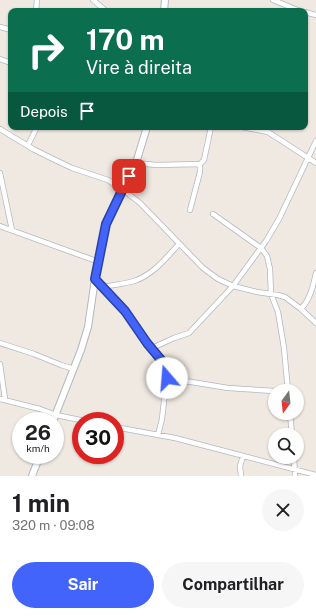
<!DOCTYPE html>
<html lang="pt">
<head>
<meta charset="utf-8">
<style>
  :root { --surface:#fff; --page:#f6f6f6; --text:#202124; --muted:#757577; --accent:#4264fb }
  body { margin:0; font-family:"Public Sans",sans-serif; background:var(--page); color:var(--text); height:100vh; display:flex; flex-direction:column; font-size:15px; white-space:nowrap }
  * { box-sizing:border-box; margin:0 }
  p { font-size:13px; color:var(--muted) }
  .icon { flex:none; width:22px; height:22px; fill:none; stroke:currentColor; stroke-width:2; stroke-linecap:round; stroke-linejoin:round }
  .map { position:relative; height:476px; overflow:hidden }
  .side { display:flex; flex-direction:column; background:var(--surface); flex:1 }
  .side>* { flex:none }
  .hud { position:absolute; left:8px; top:8px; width:300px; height:122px; border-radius:8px; box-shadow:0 1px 3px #0004; background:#0b6e4f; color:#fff; overflow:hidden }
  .needle { width:26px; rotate:195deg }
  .tools { position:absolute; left:268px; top:384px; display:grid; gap:8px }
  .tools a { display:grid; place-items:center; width:36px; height:36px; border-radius:50%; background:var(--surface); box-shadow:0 1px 3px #0004; font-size:20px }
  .speed { position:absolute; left:12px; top:412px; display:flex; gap:8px; font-size:20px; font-weight:700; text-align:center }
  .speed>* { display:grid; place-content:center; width:52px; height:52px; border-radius:50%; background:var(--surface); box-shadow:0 1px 3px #0004; line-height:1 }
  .speed small { font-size:10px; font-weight:400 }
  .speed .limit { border:6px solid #d22; background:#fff; color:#111 }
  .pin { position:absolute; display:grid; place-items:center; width:34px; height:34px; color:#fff; margin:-17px; border-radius:8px; box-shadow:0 2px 6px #0006 }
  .me { position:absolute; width:44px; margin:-22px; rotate:342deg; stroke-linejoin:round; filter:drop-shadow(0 0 3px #0008) }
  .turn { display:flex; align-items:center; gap:14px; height:84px; padding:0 12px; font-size:18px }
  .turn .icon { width:52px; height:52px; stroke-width:2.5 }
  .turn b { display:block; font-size:28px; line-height:34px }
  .then { display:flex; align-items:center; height:38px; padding:0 12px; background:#0003; gap:8px; font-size:15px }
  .round { display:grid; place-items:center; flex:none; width:42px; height:42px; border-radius:21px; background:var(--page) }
  .headline { display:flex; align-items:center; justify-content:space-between; height:68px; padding:0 12px }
  h1 { font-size:24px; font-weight:700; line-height:30px }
  .action { display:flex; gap:8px; margin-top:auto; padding:8px 12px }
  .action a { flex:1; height:46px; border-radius:24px; background:var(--accent); color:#fff; font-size:16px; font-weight:700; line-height:46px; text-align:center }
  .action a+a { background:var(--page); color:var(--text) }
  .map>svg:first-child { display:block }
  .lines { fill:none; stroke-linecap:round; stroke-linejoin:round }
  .street-casing { stroke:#b4b7c1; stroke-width:6 }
  .secondary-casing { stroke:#b4b7c1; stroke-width:8 }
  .street { stroke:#fff; stroke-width:4.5 }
  .secondary { stroke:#fff; stroke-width:6 }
  .route-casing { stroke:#2b41a3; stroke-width:10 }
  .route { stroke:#4264fb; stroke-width:7 }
</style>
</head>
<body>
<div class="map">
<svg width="316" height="476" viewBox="0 0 316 476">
  <rect width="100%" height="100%" fill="#efe9e1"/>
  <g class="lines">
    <defs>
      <path id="street" d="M 93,0 L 106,11
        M 273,0 L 300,11
        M 36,11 L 37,0
        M 305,12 L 316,15
        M 0,27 L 11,30
        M 0,59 L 11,63
        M 242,127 L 268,132 L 316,163
        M 0,129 L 33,149 L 53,159 L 72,168 L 108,180 L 122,189 L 140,203 L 203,268 L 218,279 L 233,286 L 257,292 L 278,295 L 285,297 L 301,309 L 316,323
        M 28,145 L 37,127
        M 136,163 L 157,165 L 200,164 L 204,160 L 211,127
        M 0,173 L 12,230
        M 190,210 L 200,172 L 200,164
        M 213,214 L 261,248 L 267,256 L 270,269 L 271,294 L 278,312 L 284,348 L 288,391
        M 0,226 L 99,262
        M 95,279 L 125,311 L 162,361 L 167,374 L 162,419 L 158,435
        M 103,287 C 113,285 124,284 134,281 C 153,275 166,258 179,244
        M 301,309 C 311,298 313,286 316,273
        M 0,343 L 34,354 L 61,365 L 74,369
        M 152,348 L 174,338 L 189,333 L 233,286 L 266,241 L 279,219 L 316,141
        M 0,364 L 5,399
        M 167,378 L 228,388 L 275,391
        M 0,399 L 40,409 L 56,415 L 85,421
        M 290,413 L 292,435
        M 115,427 L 175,438 L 316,475
        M 294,457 L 295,476
        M 241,476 L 240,466 L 243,456"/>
      <path id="secondary" d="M 164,11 L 165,0
        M 53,421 L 81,350 L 88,327 L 95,279 L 106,224 L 122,189 L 136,163 L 147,127
        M 32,476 L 40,455"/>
    </defs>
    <use href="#street" class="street-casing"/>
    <use href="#secondary" class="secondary-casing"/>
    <use href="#street" class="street"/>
    <use href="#secondary" class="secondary"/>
  </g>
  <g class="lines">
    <defs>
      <path id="route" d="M 129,176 L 106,224 L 95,279 L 125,311 L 147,343 L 162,361 L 167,374 L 167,378"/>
    </defs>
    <use href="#route" class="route-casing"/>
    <use href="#route" class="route"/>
  </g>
</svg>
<div class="tools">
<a><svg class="needle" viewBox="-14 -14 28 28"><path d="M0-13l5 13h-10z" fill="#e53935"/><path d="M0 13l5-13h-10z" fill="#757577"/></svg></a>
<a><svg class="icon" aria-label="search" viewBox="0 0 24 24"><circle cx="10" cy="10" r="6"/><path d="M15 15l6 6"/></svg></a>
</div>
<div class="speed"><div>26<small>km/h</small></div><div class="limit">30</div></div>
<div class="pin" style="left:129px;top:176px;background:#d93025"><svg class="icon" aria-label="arrive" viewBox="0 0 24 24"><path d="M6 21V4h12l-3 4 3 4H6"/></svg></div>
<svg class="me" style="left:167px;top:378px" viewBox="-20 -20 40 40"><circle r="19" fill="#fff"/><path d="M0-13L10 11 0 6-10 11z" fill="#4264fb"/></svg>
<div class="hud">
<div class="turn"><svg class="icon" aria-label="right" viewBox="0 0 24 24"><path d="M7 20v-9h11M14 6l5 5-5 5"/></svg><div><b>170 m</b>Vire à direita</div></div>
<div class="then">Depois<svg class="icon" aria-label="arrive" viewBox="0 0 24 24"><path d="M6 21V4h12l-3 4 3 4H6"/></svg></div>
</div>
</div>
<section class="side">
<div class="headline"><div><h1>1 min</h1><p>320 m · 09:08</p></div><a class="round"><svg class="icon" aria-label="close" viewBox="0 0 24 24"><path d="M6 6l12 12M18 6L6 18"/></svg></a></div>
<div class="action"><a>Sair</a><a>Compartilhar</a></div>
</section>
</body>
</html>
